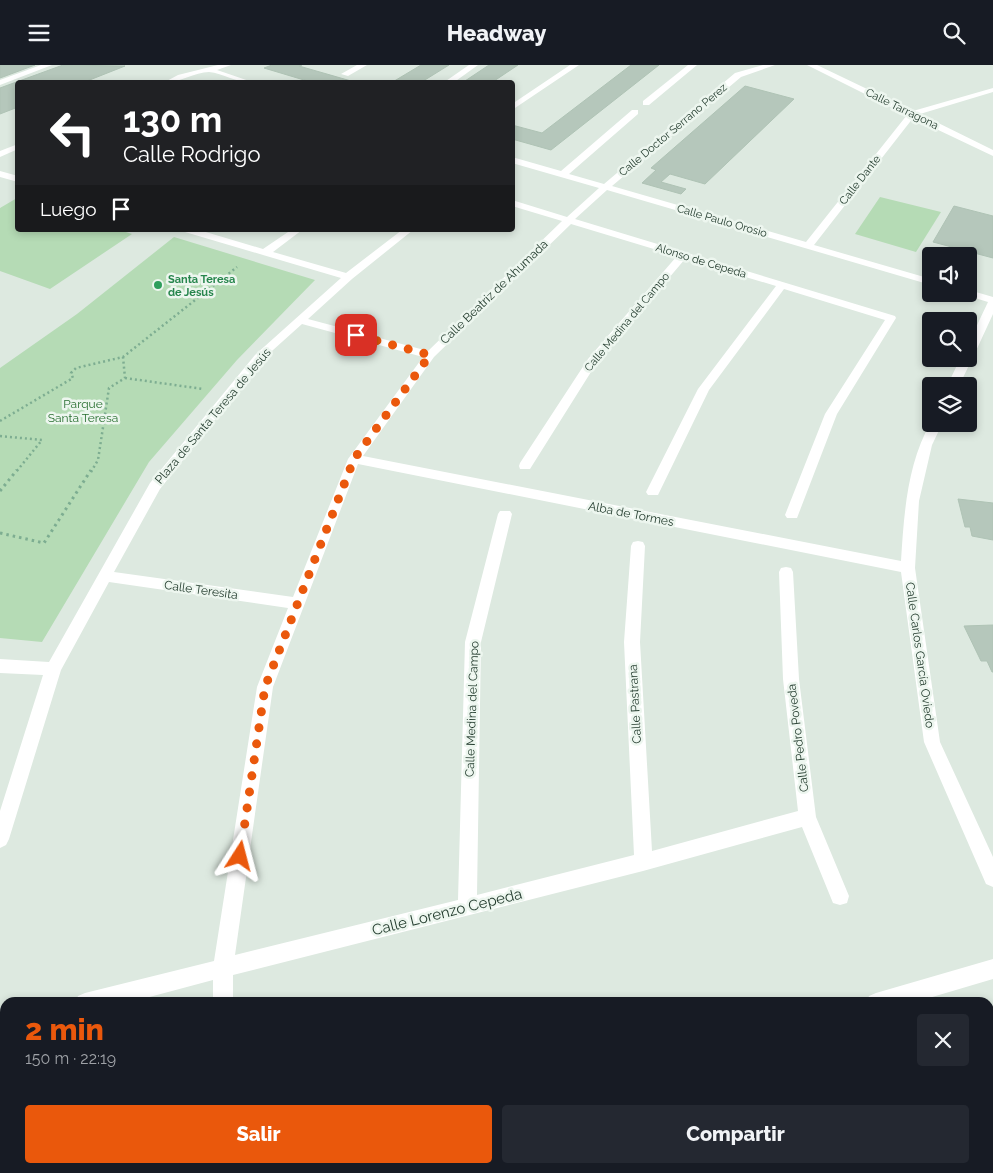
<!DOCTYPE html>
<html lang="es">
<head>
<meta charset="utf-8">
<style>
  :root { --surface:#171b24; --page:#242831; --text:#f1f3f6; --muted:#9ea1a6; --accent:#ea580c }
  body { margin:0; font-family:Raleway,sans-serif; background:var(--page); color:var(--text); height:100vh; display:flex; flex-direction:column; font-size:19px; white-space:nowrap }
  * { box-sizing:border-box; margin:0 }
  p { font-size:16px; color:var(--muted) }
  .icon { flex:none; width:28px; height:28px; fill:none; stroke:currentColor; stroke-width:2; stroke-linecap:round; stroke-linejoin:round }
  .map { position:relative; flex:1; overflow:hidden }
  .details { position:absolute; left:0px; top:932px; width:994px; height:176px; display:flex; flex-direction:column; background:var(--surface); border-radius:15px 15px 0 0; box-shadow:0 2px 8px #0003 }
  .details>* { flex:none }
  .banner { position:absolute; left:15px; top:15px; width:500px; height:152px; border-radius:5px; box-shadow:0 2px 8px #0003; background:#202124; color:#fff; overflow:hidden }
  .buttons { position:absolute; left:922px; top:182px; display:grid; gap:10px }
  .buttons a { display:grid; place-items:center; width:55px; height:55px; border-radius:5px; background:var(--surface); box-shadow:0 2px 8px #0003; font-size:25px }
  .pin { position:absolute; display:grid; place-items:center; width:42px; height:42px; color:#fff; margin:-21px; border-radius:10px; box-shadow:0 2px 8px #0006 }
  .me { position:absolute; width:55px; margin:-28px; rotate:9deg; stroke-linejoin:round; filter:drop-shadow(0 0 4px #0008) }
  .turn { display:flex; align-items:center; gap:18px; height:105px; padding:0 25px; font-size:22px }
  .turn .icon { width:65px; height:65px; stroke-width:2.5 }
  .turn b { display:block; font-size:35px; line-height:42px }
  .then { display:flex; align-items:center; height:48px; padding:0 25px; background:#0003; gap:10px; font-size:19px }
  .round { display:grid; place-items:center; flex:none; width:52px; height:52px; border-radius:5px; background:var(--page) }
  .headline { display:flex; align-items:center; justify-content:space-between; height:85px; padding:0 25px }
  h1 { font-size:30px; font-weight:800; line-height:38px; color:var(--accent) }
  .cta { display:flex; gap:10px; margin-top:auto; padding:10px 25px }
  .cta a { flex:1; height:58px; border-radius:5px; background:var(--accent); color:#fff; font-size:20px; font-weight:800; line-height:58px; text-align:center }
  .cta a+a { background:var(--page); color:var(--text) }
  header { display:flex; justify-content:space-between; align-items:center; height:65px; padding:0 25px; background:var(--surface); font-size:22px; font-weight:800 }
  .map>svg:first-child { display:block }
  .green { fill:#b5dbb5 }
  .building { fill:#b5c7bb; stroke:#afc3b5 }
  .lines { fill:none; stroke-linecap:round; stroke-linejoin:round }
  .path-far1 { stroke:#7dad91; stroke-width:2.5; stroke-dasharray:2 3; stroke-linecap:butt }
  .path { stroke:#7dad91; stroke-width:3; stroke-dasharray:2.5 4; stroke-linecap:butt }
  .pedestrian { fill:#fff; fill-rule:evenodd }
  .minor { fill:#fff; fill-rule:evenodd }
  .tertiary { fill:#fff; fill-rule:evenodd }
  .route { stroke:#ea580c; stroke-width:9; stroke-dasharray:0 16.2 }
  .leisure-dot { fill:#2e9e5b; stroke:#edf6ef; stroke-width:2 }
  .labels { text-anchor:middle; dominant-baseline:central; stroke-width:5; stroke-linejoin:round; paint-order:stroke }
  .far-street-label { font-size:11px; fill:#1f382a; stroke:#edf6ef }
  .far-leisure-label { font-size:11px; font-weight:bold; fill:#27864d; stroke:#edf6ef; text-anchor:start }
  .street-label { font-size:12px; fill:#1f382a; stroke:#edf6ef }
  .park-label { font-size:12px; fill:#296f31; stroke:#edf6ef }
  .near-street-label { font-size:15px; fill:#1f382a; stroke:#edf6ef }
</style>
</head>
<body>
<header><svg class="icon" aria-label="menu" viewBox="0 0 24 24"><path d="M4 6h16M4 12h16M4 18h16"/></svg>Headway<svg class="icon" aria-label="search" viewBox="0 0 24 24"><circle cx="10" cy="10" r="6"/><path d="M15 15l6 6"/></svg></header>
<div class="map">
<svg width="993" height="1108" viewBox="0 0 993 1108">
  <rect width="100%" height="100%" fill="#dde9e0"/>
  <path class="green" d="M 880,132 L 941,147 L 916,187 L 855,169 Z
    M 17,133 L 18,165 L 120,165 L 132,169 L 50,224 L 0,206 L 0,143 Z
    M 174,172 L 315,215 L 237,295 L 149,397 L 42,577 L 0,573 L 0,303 L 77,249 Z"/>
  <path class="building" d="M 0,0 L 35,0 L 0,13 Z
    M 63,0 L 125,1 L 82,18 L 18,18 L 18,42 L 0,49 L 0,23 Z
    M 272,0 L 302,0 L 299,1 L 358,18 L 314,18 L 264,3 Z
    M 421,0 L 449,0 L 420,18 L 391,18 Z
    M 489,0 L 518,0 L 491,18 L 462,18 Z
    M 631,0 L 659,0 L 551,85 L 512,74 L 512,60 L 542,68 Z
    M 745,21 L 794,34 L 705,119 L 670,109 L 661,117 L 686,124 L 681,129 L 642,118 L 656,105 L 651,103 Z
    M 954,141 L 993,151 L 993,193 L 933,177 Z
    M 958,434 L 993,438 L 993,475 L 972,471 L 970,462 L 965,462 Z
    M 993,560 L 993,607 L 992,607 L 987,596 L 981,596 L 964,561 Z"/>
  <g class="lines">
    <path class="path-far1" d="M 125,313 L 203,324
      M 0,356 L 73,313 L 71,308 L 76,303 L 123,292 L 237,202
      M 0,371 L 42,375 L 16,407
      M 91,407 L 98,395 L 109,323 L 125,313 L 123,292"/>
    <path class="path" d="M 0,426 L 17,405
      M 0,468 L 44,478 L 91,405"/>
    <path class="pedestrian" d="M 41,0 L 52,0 L 0,20 L 0,15 Z
      M 357,0 L 367,0 L 348,11 L 341,9 Z
      M 469,0 L 478,0 L 453,18 L 443,18 Z
      M 570,0 L 579,0 L 512,45 L 512,39 Z"/>
    <path class="minor" d="M 218,0 L 231,0 L 217,5 L 255,18 C 236,18 223,8 209,7 C 195,7 179,18 163,18 L 178,10 Z
      M 688,0 L 697,0 L 649,40 L 643,40 L 643,36 Z
      M 763,0 L 775,0 L 741,12 L 612,121 L 806,177 L 907,50 L 807,0 L 817,0 L 913,46 L 993,23 L 993,27 L 920,49 L 993,85 L 993,91 L 913,53 L 814,180 L 931,214 L 931,220 L 607,125 L 575,154 L 895,251 L 896,253 L 837,349 L 797,453 L 787,453 L 785,450 L 825,349 L 885,255 L 784,224 L 709,325 L 658,430 L 648,430 L 646,427 L 698,324 L 776,221 L 685,194 L 596,299 L 530,404 L 520,404 L 519,401 L 520,398 L 588,294 L 677,191 L 571,159 L 434,292 L 363,391 L 901,496 C 904,449 907,399 931,357 L 931,359 L 942,359 L 932,380 L 919,436 L 915,503 L 940,677 L 993,792 L 993,822 L 986,819 L 924,677 L 901,507 L 358,399 L 273,622 L 235,890 L 458,835 L 465,577 L 498,449 L 500,446 L 510,446 L 512,449 L 481,577 L 477,830 L 634,790 L 624,577 L 631,481 L 633,477 L 638,476 L 643,477 L 645,481 L 640,577 L 652,786 L 798,746 L 783,614 L 779,507 L 781,503 L 786,502 L 791,503 L 793,507 L 799,614 L 816,752 L 849,831 L 847,838 L 840,840 L 833,838 L 802,762 L 643,806 L 233,910 L 233,938 L 213,938 L 213,915 L 127,938 L 75,938 L 78,931 L 85,928 L 214,896 L 257,622 L 288,543 L 109,517 L 61,605 L 9,774 L 6,780 L 0,783 L 0,746 L 43,610 L 0,608 L 0,594 L 49,597 L 150,418 L 255,290 L 341,213 L 185,167 L 183,165 L 199,165 L 263,184 L 291,165 L 302,165 L 273,187 L 346,208 L 402,165 L 413,165 L 352,214 L 308,254 L 428,286 L 562,156 L 512,141 L 512,135 L 567,152 L 599,123 L 512,98 L 512,92 L 561,106 L 632,45 L 638,45 L 638,49 L 569,109 L 604,119 L 735,8 ZM 302,259 L 423,292 L 348,394 L 293,532 L 114,507 L 160,424 L 263,294 Z
      M 18,79 L 18,84 L 0,92 L 0,86 Z
      M 0,106 L 18,111 L 18,117 L 0,112 Z
      M 969,225 L 993,232 L 993,249 L 975,288 L 969,291 L 972,294 L 959,321 L 947,321 L 960,294 L 969,294 L 969,277 L 988,237 L 965,230 L 964,229 L 969,229 Z
      M 5,948 L 5,968 L 0,969 L 0,949 Z
      M 989,1094 L 993,1096 L 993,1108 L 975,1108 L 974,1104 L 989,1104 Z
      M 216,1104 L 238,1104 L 238,1108 L 216,1108 Z"/>
    <path class="tertiary" d="M 993,894 L 993,914 L 912,938 L 866,938 L 869,931 L 876,928 Z
      M 250,1104 L 286,1104 L 285,1108 L 248,1108 Z"/>
  </g>
  <g class="lines">
    <path class="route" d="M 240,791 L 265,622 L 354,394 L 430,290 L 356,270"/>
  </g>
  <circle class="leisure-dot" cx="158" cy="220" r="5"/>
  <g class="labels">
    <g class="far-street-label">
      <text transform="translate(902 44) rotate(26)">Calle Tarragona</text>
      <text transform="translate(673 65) rotate(-40)">Calle Doctor Serrano Perez</text>
      <text transform="translate(860 115) rotate(-52)">Calle Dante</text>
      <text transform="translate(722 156) rotate(16)">Calle Paulo Orosio</text>
      <text transform="translate(701 196) rotate(17)">Alonso de Cepeda</text>
      <text transform="translate(627 257) rotate(-50)">Calle Medina del Campo</text>
    </g>
    <g class="far-leisure-label">
      <text x="168" y="214">Santa Teresa<tspan x="168" dy="13">de Jesús</tspan></text>
    </g>
    <g class="street-label">
      <text transform="translate(494 227) rotate(-44)">Calle Beatriz de Ahumada</text>
      <text transform="translate(213 351) rotate(-50)">Plaza de Santa Teresa de Jesús</text>
      <text transform="translate(631 449) rotate(11)">Alba de Tormes</text>
      <text transform="translate(201 525) rotate(8)">Calle Teresita</text>
      <text transform="translate(920 590) rotate(82)">Calle Carlos García Oviedo</text>
      <text transform="translate(635 639) rotate(-93)">Calle Pastrana</text>
      <text transform="translate(472 644) rotate(-88)">Calle Medina del Campo</text>
      <text transform="translate(798 673) rotate(-97)">Calle Pedro Poveda</text>
    </g>
    <g class="park-label">
      <text x="83" y="339">Parque<tspan x="83" dy="14">Santa Teresa</tspan></text>
    </g>
    <g class="near-street-label">
      <text transform="translate(447 847) rotate(-14)">Calle Lorenzo Cepeda</text>
    </g>
  </g>
</svg>
<div class="buttons">
<a><svg class="icon" aria-label="sound" viewBox="0 0 24 24"><path d="M4 9h4l5-4v14l-5-4H4zM17 9q2 3 0 6"/></svg></a>
<a><svg class="icon" aria-label="search" viewBox="0 0 24 24"><circle cx="10" cy="10" r="6"/><path d="M15 15l6 6"/></svg></a>
<a><svg class="icon" aria-label="layers" viewBox="0 0 24 24"><path d="M12 4l9 5-9 5-9-5zM3 14l9 5 9-5"/></svg></a>
</div>
<div class="pin" style="left:356px;top:270px;background:#d93025"><svg class="icon" aria-label="arrive" viewBox="0 0 24 24"><path d="M6 21V4h12l-3 4 3 4H6"/></svg></div>
<svg class="me" style="left:240px;top:791px" viewBox="-20 -20 40 40"><path d="M0-17L14 15 0 8-14 15z" fill="#ea580c" stroke="#fff" stroke-width="4"/></svg>
<div class="banner">
<div class="turn"><svg class="icon" aria-label="left" viewBox="0 0 24 24"><path d="M17 20v-9H6M10 6l-5 5 5 5"/></svg><div><b>130 m</b>Calle Rodrigo</div></div>
<div class="then">Luego<svg class="icon" aria-label="arrive" viewBox="0 0 24 24"><path d="M6 21V4h12l-3 4 3 4H6"/></svg></div>
</div>
<section class="details">
<div class="headline"><div><h1>2 min</h1><p>150 m · 22:19</p></div><a class="round"><svg class="icon" aria-label="close" viewBox="0 0 24 24"><path d="M6 6l12 12M18 6L6 18"/></svg></a></div>
<div class="cta"><a>Salir</a><a>Compartir</a></div>
</section>
</div>
</body>
</html>
